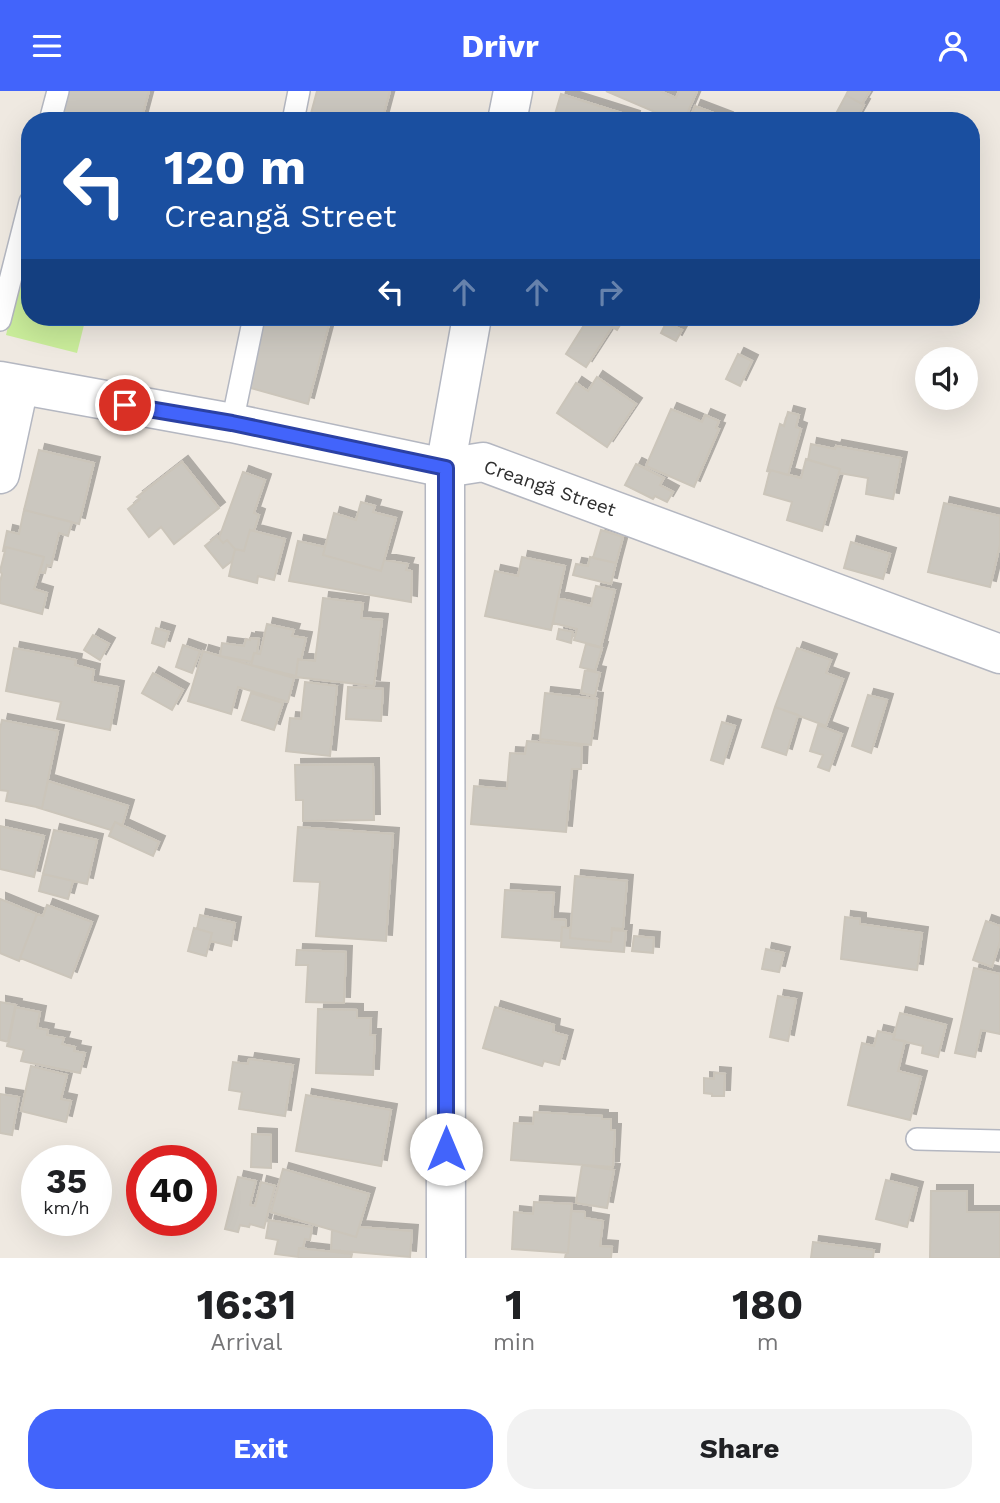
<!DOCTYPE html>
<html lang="en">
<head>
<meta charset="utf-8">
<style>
  :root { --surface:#fff; --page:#f2f2f2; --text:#202124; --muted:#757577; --accent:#4264fb }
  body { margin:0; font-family:"Work Sans",sans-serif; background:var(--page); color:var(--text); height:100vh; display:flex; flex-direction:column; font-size:26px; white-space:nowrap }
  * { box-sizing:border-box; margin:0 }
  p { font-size:23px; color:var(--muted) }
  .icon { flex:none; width:38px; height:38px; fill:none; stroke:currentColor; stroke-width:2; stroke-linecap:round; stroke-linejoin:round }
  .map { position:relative; height:1167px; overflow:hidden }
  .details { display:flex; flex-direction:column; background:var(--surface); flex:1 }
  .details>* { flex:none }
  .guide { position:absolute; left:21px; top:21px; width:959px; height:214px; border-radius:28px; box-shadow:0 7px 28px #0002; background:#1a4fa0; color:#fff; overflow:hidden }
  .fabs { position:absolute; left:915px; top:256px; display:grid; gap:14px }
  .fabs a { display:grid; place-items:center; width:63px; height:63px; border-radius:50%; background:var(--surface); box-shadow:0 7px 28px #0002; font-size:35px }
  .speed { position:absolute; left:21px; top:1054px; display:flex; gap:14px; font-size:35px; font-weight:700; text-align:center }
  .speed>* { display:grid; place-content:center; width:91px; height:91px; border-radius:50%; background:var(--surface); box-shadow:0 7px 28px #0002; line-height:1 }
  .speed small { font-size:18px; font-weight:400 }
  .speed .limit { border:10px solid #d22; background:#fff; color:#111 }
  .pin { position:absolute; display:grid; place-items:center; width:60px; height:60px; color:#fff; margin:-30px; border:4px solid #fff; border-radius:50%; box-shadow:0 2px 7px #0007 }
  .me { position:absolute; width:77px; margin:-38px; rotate:0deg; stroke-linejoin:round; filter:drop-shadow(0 0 5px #0008) }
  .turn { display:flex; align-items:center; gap:24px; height:147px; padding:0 28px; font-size:32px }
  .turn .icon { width:91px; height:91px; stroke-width:2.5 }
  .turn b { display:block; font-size:49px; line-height:60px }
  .lanes { display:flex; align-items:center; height:66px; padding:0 28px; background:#0003; justify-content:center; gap:35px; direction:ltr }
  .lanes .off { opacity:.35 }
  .eta { display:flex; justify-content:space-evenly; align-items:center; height:119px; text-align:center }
  .eta b { font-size:42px; font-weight:700; line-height:49px }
  .primary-button { display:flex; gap:14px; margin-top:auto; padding:14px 28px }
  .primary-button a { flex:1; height:80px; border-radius:28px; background:var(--accent); color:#fff; font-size:28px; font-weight:700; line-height:80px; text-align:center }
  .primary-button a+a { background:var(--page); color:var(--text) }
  header { display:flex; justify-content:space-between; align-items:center; height:91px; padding:0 28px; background:var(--accent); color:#fff; font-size:32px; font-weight:700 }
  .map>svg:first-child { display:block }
  .pitch { fill:#c9ec9a }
  .building { fill:#cbc7bf; stroke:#cbc5ba; stroke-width:2; filter:url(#shadow) }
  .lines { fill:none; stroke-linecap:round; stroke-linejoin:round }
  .lane-casing { stroke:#b4b7c1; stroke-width:24 }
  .street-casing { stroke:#b4b7c1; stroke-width:41 }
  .secondary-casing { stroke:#b4b7c1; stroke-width:41 }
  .lane { stroke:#fff; stroke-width:21 }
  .street { stroke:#fff; stroke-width:38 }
  .secondary { stroke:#fff; stroke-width:38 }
  .route-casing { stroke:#2b41a3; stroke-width:18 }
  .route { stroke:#4264fb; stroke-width:12 }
  .labels { text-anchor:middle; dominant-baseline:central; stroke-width:5; stroke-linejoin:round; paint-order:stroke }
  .street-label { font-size:19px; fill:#2e2e2e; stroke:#fff }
</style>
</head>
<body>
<header><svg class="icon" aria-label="menu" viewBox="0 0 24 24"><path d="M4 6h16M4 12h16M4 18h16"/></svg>Drivr<svg class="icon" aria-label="person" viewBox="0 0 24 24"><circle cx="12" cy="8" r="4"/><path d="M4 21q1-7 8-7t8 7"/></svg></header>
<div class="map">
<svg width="1000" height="1167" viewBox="0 0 1000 1167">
  <defs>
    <filter id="shadow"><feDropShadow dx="6" dy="-6" stdDeviation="0" flood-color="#0004"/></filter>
  </defs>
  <rect width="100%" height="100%" fill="#efe9e1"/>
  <path class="pitch" d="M 30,146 L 30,226 L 86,226 L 77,262 L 6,244 Z"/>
  <path class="building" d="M 66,0 L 149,0 L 141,30 L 58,30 Z
    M 317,0 L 390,0 L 382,30 L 309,30 Z
    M 606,0 L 660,0 L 676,7 L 679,0 L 697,0 L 684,30 L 676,30 Z
    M 848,0 L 870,0 L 862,13 L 846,4 Z
    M 561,3 L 634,26 L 633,30 L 553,30 Z
    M 846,4 L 864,14 L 855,30 L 832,30 Z
    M 695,15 L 727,27 L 726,30 L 689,30 Z
    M 258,226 L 331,226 L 308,313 L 240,294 Z
    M 584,226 L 625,226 L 617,239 L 612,236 L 586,276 L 566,263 L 586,231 L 582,229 Z
    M 666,232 L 682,239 L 676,250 L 661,242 Z
    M 738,263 L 752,270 L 740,295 L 726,288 Z
    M 597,286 L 636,313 L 607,356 L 557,322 L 576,292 L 588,300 Z
    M 671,318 L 702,331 L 705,324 L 719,330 L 716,337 L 719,338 L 694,396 L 646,375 Z
    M 788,321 L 799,324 L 796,336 L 801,338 L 788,384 L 770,379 L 770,381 L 767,380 L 780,333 L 784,335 Z
    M 811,353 L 835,358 L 836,355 L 901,367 L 893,408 L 866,403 L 868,387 L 839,382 L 840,378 L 808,369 Z
    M 39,359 L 94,372 L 79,433 L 24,419 Z
    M 806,368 L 840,378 L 822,440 L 787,429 L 792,411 L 764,403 L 770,379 L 801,387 Z
    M 182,371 L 219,417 L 174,453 L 161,436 L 149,446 L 128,418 L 140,408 L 137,406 Z
    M 636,373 L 664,387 L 660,394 L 673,401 L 667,411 L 655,405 L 653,408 L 625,394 Z
    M 243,381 L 265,389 L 254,422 L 259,424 L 254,440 L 250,439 L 244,460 L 235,458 L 227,449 L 223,452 L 219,447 Z
    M 361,411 L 375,415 L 373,421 L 396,427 L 381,480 L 323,464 L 334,422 L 356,429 Z
    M 944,412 L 1000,425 L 1000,454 L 990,496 L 928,481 Z
    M 24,419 L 72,431 L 68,445 L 59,442 L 51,475 L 47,474 L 45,482 L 40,481 L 44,466 L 6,456 L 5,460 L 3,460 L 7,440 L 19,443 Z
    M 250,439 L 285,448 L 274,489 L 258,485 L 257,492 L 229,485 L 235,458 L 244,460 Z
    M 601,439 L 623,446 L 616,472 L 593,467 Z
    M 217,445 L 223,452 L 227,449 L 235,458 L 232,470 L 223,477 L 205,455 Z
    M 298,450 L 325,456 L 323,464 L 381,480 L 384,469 L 408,473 L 406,479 L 412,480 L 411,511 L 289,490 Z
    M 851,451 L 890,463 L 883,488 L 844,477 Z
    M 6,456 L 44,466 L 34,498 L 47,502 L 42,523 L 0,512 L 0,491 L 2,483 L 0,480 Z
    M 522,466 L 565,475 L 551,539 L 485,525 L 495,480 L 518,485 Z
    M 590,466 L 616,472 L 611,493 L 573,484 L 576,473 L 588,475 Z
    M 596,495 L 615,499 L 601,556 L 574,549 L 577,538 L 553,532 L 558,507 L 591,515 Z
    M 323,507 L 363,512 L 361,527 L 382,529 L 374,595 L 296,586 L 298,568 L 315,570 Z
    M 267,533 L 294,539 L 292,545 L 306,547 L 301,569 L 298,568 L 296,585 L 251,574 L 254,562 L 260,563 Z
    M 156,537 L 169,541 L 164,556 L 152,552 Z
    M 559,538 L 573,541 L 571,552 L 557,548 Z
    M 93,544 L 109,553 L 100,569 L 84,559 Z
    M 250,547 L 259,548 L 257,562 L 254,562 L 252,571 L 220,565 L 222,552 L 244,555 L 246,548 L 250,549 Z
    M 586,553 L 602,557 L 595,580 L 580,576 Z
    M 183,554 L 200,560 L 192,582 L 176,576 Z
    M 14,557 L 76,569 L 75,574 L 94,579 L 92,591 L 118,596 L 110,639 L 57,628 L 61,611 L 6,600 Z
    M 797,557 L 831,569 L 826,582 L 843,588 L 826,635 L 775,616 Z
    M 203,560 L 294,587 L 288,611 L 238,596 L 231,623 L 188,610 Z
    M 585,579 L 600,582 L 595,605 L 581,602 Z
    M 153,582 L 183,599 L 172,619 L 142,602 Z
    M 305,591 L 337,595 L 330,665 L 286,660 L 290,627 L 301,628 Z
    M 348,596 L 383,598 L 381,630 L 346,628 Z
    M 251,602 L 283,612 L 274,639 L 242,629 Z
    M 545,602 L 597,608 L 591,654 L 540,648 Z
    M 868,604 L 887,609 L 871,662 L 852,655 Z
    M 775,616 L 798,624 L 786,664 L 762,656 Z
    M 2,629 L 58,640 L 42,717 L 6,710 L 8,700 L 0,699 L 0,638 Z
    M 722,631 L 735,635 L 723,673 L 711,669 Z
    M 818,634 L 842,643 L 829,680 L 818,676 L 823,664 L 810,660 Z
    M 527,650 L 582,655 L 581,678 L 572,678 L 566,741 L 471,733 L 474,695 L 507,698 L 510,662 L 525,663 Z
    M 373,673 L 374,729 L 303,730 L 303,709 L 296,709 L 295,674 Z
    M 48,690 L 128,715 L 122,735 L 115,731 L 111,739 L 36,716 L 42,717 Z
    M 115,731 L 159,751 L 153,765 L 109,745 Z
    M 0,735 L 44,745 L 34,786 L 0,778 Z
    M 298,736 L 393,743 L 386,850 L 316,845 L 320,791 L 294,790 Z
    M 54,739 L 97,749 L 87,793 L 43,783 Z
    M 43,783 L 73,790 L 68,808 L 39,800 Z
    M 575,785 L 627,790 L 623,838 L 612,837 L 611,851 L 570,847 Z
    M 505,799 L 554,802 L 552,828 L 566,829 L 566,836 L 562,836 L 561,850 L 502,846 Z
    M 0,808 L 37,823 L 19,870 L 0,862 Z
    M 47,814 L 92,831 L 71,887 L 20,867 L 37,823 L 43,825 Z
    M 200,824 L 235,832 L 231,855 L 210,850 L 212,842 L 197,838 Z
    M 845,826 L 860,828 L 860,833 L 922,842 L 917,879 L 841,868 Z
    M 986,830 L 1000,835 L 1000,851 L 992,876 L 973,869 Z
    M 562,836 L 570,837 L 570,847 L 611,851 L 612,839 L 626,840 L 624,861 L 561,856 Z
    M 194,837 L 212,842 L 206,865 L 188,860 Z
    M 634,845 L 654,847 L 653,862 L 632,860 Z
    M 766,858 L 784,862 L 779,881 L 762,878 Z
    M 297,859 L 346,861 L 344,912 L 306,911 L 308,874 L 296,874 Z
    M 974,877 L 1000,883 L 1000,943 L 981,939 L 975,966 L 955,962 Z
    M 778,905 L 796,908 L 788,950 L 770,946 Z
    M 0,911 L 16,914 L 9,951 L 0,949 Z
    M 15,916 L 40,921 L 37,937 L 48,939 L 47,944 L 64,947 L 62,953 L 75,956 L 74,960 L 85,962 L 80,982 L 21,970 L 24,959 L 7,955 Z
    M 495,916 L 554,934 L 553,941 L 567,945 L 559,974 L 544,970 L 542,975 L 483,957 Z
    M 318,918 L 357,919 L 357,927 L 371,927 L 370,944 L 375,944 L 373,984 L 316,982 Z
    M 900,922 L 946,934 L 938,966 L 922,962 L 923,955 L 893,948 Z
    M 878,940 L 895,944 L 893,948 L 905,950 L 898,980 L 921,986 L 910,1029 L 848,1014 L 862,952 L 874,955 Z
    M 249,968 L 293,974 L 285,1025 L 239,1018 L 242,1001 L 229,999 L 233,971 L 248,973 Z
    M 31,975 L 67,984 L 61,1008 L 71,1010 L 66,1031 L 21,1020 Z
    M 714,982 L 725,983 L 724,1005 L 712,1005 L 712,1003 L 704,1002 L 704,987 L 714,988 Z
    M 0,1003 L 19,1006 L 12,1044 L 0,1042 Z
    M 306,1004 L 391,1019 L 381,1075 L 296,1060 Z
    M 534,1021 L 602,1025 L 602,1028 L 611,1028 L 611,1039 L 615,1039 L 613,1076 L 511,1069 L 514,1032 L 533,1033 Z
    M 252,1043 L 271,1044 L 271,1077 L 251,1076 Z
    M 582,1074 L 614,1079 L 607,1117 L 576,1112 Z
    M 283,1078 L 369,1103 L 356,1146 L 271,1121 Z
    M 238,1086 L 256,1090 L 250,1114 L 255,1115 L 261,1091 L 275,1095 L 264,1137 L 250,1133 L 249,1136 L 240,1134 L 238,1141 L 225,1138 Z
    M 886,1089 L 917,1097 L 907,1136 L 876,1128 Z
    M 931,1100 L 967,1100 L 967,1121 L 1000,1121 L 1000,1167 L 930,1167 Z
    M 534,1111 L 572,1113 L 568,1162 L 512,1158 L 514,1121 L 533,1123 Z
    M 571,1120 L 585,1121 L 585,1127 L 603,1130 L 600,1155 L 612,1156 L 611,1167 L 565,1167 L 566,1162 L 568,1162 Z
    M 269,1129 L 312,1136 L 310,1149 L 305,1148 L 303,1157 L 299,1157 L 298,1166 L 275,1163 L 278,1149 L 266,1147 Z
    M 359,1136 L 412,1140 L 410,1166 L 331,1159 L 332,1139 L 356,1146 Z
    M 813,1151 L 874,1159 L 873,1167 L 811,1167 Z
    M 299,1157 L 352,1163 L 351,1167 L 298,1167 Z"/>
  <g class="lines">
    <defs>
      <path id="lane" d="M 50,30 L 58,0
        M 293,30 L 299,0
        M 0,229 L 30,111
        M 232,332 L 254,226
        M 917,1048 L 1000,1050"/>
      <path id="street" d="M 0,290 L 232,332 L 445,377 L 483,371 L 1000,563
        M 0,383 L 19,295"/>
      <path id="secondary" d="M 507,30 L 513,0
        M 446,1167 L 445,377 L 472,226"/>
    </defs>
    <use href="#lane" class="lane-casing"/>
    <use href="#street" class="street-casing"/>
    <use href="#secondary" class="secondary-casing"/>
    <use href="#lane" class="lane"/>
    <use href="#street" class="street"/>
    <use href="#secondary" class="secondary"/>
  </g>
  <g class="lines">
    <defs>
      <path id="route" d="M 125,314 L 232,332 L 446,377 L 446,1058"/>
    </defs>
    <use href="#route" class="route-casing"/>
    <use href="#route" class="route"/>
  </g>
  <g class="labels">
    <g class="street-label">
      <text transform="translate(550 397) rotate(19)">Creangă Street</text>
    </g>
  </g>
</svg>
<div class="fabs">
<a><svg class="icon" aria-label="sound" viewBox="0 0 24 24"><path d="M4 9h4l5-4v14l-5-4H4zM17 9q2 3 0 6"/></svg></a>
</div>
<div class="speed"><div>35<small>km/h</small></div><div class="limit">40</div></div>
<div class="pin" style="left:125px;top:314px;background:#d93025"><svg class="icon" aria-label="arrive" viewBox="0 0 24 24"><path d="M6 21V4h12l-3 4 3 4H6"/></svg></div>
<svg class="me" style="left:446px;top:1058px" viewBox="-20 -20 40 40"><circle r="19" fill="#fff"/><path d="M0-13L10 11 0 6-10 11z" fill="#4264fb"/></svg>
<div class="guide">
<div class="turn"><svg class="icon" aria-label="left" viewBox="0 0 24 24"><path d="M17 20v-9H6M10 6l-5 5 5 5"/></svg><div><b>120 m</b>Creangă Street</div></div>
<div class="lanes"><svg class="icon" aria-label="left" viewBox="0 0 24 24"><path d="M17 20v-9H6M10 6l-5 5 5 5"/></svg><svg class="icon off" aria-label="ahead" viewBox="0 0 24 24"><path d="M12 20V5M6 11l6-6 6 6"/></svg><svg class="icon off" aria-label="ahead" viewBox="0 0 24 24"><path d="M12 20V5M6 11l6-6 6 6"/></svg><svg class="icon off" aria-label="right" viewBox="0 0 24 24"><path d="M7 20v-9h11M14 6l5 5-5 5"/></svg></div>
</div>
</div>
<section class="details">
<div class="eta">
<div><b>16:31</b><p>Arrival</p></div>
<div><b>1</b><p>min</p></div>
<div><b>180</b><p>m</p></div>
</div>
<div class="primary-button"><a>Exit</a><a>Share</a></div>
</section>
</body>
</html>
